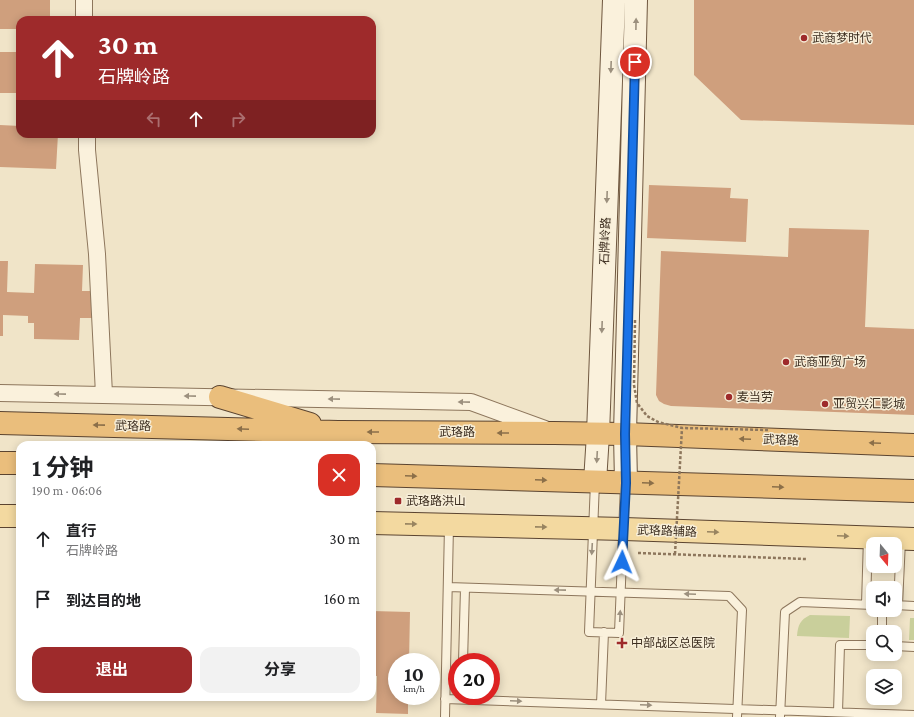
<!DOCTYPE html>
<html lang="zh">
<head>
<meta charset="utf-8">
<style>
  :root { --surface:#fff; --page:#f2f2f2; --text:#202124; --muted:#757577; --accent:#9e2a2b }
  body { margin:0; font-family:"Crimson Pro","Noto Sans SC",serif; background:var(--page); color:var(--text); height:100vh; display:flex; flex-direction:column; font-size:15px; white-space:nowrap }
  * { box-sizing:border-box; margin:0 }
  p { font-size:13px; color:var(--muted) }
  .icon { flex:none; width:22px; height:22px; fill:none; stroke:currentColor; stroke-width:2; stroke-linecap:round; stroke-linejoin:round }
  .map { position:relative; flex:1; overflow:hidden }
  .details { position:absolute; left:16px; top:441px; width:360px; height:260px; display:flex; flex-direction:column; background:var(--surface); border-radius:12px; box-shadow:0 2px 10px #0003 }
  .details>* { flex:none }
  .guide { position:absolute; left:16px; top:16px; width:360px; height:122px; border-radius:12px; box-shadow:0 2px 10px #0003; background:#9e2a2b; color:#fff; overflow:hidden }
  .needle { width:26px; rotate:161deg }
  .controls { position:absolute; left:866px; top:537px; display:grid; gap:8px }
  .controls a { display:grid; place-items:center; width:36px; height:36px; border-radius:8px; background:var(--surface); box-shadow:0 2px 10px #0003; font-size:20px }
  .speed { position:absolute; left:388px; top:653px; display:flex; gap:8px; font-size:20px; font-weight:700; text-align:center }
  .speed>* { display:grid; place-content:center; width:52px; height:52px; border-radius:50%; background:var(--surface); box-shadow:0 2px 10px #0003; line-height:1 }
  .speed small { font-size:10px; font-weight:400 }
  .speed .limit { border:6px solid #d22; background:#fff; color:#111 }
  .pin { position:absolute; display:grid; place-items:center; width:34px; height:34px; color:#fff; margin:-17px; border:2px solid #fff; border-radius:50%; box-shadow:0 1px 4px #0007 }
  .me { position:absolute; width:44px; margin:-22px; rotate:2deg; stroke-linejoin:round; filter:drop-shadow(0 0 3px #0008) }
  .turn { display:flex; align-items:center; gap:14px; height:84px; padding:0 16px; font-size:18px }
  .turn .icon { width:52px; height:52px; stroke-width:2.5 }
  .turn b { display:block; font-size:28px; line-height:34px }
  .lanes { display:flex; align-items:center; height:38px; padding:0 16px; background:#0003; justify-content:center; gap:20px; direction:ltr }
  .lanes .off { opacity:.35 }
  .round { display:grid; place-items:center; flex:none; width:42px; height:42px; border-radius:12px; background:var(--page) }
  .summary { display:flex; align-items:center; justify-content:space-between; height:68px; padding:0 16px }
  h1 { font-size:24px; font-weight:700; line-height:30px }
  .action { display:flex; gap:8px; margin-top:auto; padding:8px 16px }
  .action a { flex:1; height:46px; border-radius:12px; background:var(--accent); color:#fff; font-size:16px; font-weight:700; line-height:46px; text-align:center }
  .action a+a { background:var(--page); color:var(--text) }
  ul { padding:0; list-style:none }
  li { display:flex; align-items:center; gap:12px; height:60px; padding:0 16px }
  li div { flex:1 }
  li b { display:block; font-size:15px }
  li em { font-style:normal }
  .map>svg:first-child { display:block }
  .green { fill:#c9cf9b }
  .building { fill:#cf9f7d }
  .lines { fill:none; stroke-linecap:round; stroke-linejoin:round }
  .service-casing { stroke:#8d765c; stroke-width:10 }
  .minor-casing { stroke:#8d765c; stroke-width:18 }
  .secondary-casing { stroke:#6f573f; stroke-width:24 }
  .primary-casing { stroke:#5b4430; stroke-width:24 }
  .trunk-casing { stroke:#5b4430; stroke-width:24 }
  .path { stroke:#8d765c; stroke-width:2.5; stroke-dasharray:3 2; stroke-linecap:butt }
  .service { stroke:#faf1dc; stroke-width:8 }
  .minor { stroke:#faf1dc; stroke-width:16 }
  .secondary { stroke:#faf1dc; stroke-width:22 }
  .primary { stroke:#f3d9a0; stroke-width:22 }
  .trunk { stroke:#eabe7c; stroke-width:22 }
  .path-bridge { stroke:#8d765c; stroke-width:2.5; stroke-dasharray:3 2; stroke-linecap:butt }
  .oneway { fill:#9c907e }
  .oneway2 { fill:#8b6f49 }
  .oneway3 { fill:#988460 }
  .route-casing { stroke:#114b97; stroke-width:10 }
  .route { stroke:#1a73e8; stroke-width:7 }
  .poi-dot { fill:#9e2a2b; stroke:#f7eed8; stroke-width:1.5 }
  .labels { text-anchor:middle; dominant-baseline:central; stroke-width:3; stroke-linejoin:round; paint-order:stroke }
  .poi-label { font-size:12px; fill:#3d2e20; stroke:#f7eed8; text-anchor:start }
  .street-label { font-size:12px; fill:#3d2e20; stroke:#f7eed8 }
</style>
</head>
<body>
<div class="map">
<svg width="914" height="717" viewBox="0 0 914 717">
  <rect width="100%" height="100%" fill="#f0e4c8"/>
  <path class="green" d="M 810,615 L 850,616 L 849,638 L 797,636 C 798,625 800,620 810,615 Z
    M 910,618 L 914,618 L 914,640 L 909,640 Z"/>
  <path class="building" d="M 0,0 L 50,0 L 50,20 L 20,20 L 20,29 L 0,29 Z
    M 694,0 L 914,0 L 914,125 L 741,120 L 694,75 Z
    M 0,52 L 20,52 L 20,93 L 0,93 Z
    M 0,125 L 20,126 L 20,134 L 58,134 L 56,169 L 0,167 Z
    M 649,185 L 731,188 L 730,198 L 748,199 L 746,242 L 647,238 Z
    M 789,228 L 869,230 L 865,327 L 914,329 L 914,415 L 671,406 L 664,404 L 659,401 L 656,395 L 661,251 L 788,257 Z
    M 0,261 L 8,261 L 7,292 L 34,293 L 35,264 L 83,265 L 82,291 L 94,291 L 93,318 L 80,318 L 79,340 L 34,339 L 34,323 L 28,323 L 28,316 L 3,315 L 3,336 L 0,336 Z
    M 372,611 L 410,612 L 409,662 L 397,662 L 397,696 L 408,696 L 408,714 L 376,713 L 377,676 L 372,676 Z"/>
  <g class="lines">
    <defs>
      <path id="service" d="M 595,482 L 589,632 L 619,633 L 625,484
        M 448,587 L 729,596 L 742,610 L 737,717
        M 866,604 L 868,538
        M 895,605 L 914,606
        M 898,605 L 901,540
        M 882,632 L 882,610
        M 895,646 L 914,647
        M 463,662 L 465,588
        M 445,699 L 914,715
        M 601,704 L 604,632
        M 838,712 L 840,645 L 873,645
        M 445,717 L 449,526
        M 780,717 L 785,612 L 800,602 L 873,605"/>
      <path id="minor" d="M 84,0 L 84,20
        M 87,134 L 87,150 L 97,254 L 104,394
        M 0,393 L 471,402 L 545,429"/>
      <path id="secondary" d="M 595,482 L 598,434 L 614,0
        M 626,483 L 625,434 L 636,0"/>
      <path id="primary" d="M 0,516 L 20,516
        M 372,523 L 624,529 L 914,539"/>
      <path id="trunk" d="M 220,397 L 310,424
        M 0,423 L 338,432 L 554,433 L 625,434 L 914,445
        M 0,463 L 20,463
        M 372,475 L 914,491"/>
    </defs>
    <use href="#service" class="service-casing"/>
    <use href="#minor" class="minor-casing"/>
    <use href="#secondary" class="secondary-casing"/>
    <use href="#primary" class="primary-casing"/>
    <use href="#trunk" class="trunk-casing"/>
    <path class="path" d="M 638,553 L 806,559"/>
    <use href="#service" class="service"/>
    <use href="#minor" class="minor"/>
    <use href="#secondary" class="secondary"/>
    <use href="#primary" class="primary"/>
    <use href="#trunk" class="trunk"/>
    <path class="path-bridge" d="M 635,320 L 634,385 L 637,403 L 647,416 L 658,422 L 682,428 L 768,430
      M 675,554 L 682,428"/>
  </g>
  <defs><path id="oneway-solid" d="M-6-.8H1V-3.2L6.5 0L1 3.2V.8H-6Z"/></defs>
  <g class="oneway">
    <use href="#oneway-solid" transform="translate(636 24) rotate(-89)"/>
    <use href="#oneway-solid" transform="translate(611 67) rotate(92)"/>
    <use href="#oneway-solid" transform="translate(607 197) rotate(92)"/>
    <use href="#oneway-solid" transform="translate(602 327) rotate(92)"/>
    <use href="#oneway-solid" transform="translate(60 394) rotate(-179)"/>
    <use href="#oneway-solid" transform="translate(190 396) rotate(-179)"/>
    <use href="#oneway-solid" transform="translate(334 399) rotate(-179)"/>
    <use href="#oneway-solid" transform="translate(464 402) rotate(-179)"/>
    <use href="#oneway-solid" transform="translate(597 457) rotate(93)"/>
    <use href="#oneway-solid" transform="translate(592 549) rotate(93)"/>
    <use href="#oneway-solid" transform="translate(560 590) rotate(-179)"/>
    <use href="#oneway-solid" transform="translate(690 594) rotate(-178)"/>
    <use href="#oneway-solid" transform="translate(620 616) rotate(-87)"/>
    <use href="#oneway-solid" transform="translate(516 701) rotate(2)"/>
    <use href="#oneway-solid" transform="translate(646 705) rotate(2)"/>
  </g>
  <g class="oneway2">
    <use href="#oneway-solid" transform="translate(99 425) rotate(-179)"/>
    <use href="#oneway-solid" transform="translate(243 429) rotate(-178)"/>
    <use href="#oneway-solid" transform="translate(373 432) rotate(-180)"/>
    <use href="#oneway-solid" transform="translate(503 433) rotate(-180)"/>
    <use href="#oneway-solid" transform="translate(745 439) rotate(-178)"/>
    <use href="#oneway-solid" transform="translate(875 443) rotate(-178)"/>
    <use href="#oneway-solid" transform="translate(411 476) rotate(2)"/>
    <use href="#oneway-solid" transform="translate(541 480) rotate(2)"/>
    <use href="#oneway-solid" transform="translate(648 483) rotate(2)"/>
    <use href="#oneway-solid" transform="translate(778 487) rotate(2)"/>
  </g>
  <g class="oneway3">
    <use href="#oneway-solid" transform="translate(411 524) rotate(1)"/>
    <use href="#oneway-solid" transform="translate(541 527) rotate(1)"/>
    <use href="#oneway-solid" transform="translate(713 532) rotate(2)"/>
    <use href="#oneway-solid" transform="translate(843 536) rotate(2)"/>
  </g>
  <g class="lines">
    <defs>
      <path id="route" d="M 622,562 L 626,483 L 625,434 L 635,62"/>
    </defs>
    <use href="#route" class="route-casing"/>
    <use href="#route" class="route"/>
  </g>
  <g class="poi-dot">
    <circle cx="804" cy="38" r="4"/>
    <circle cx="786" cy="362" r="4"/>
    <circle cx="729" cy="397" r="4"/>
    <circle cx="825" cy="404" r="4"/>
    <rect x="394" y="497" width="8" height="8" rx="2"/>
    <path d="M620 637h4v4h4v4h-4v4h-4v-4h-4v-4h4z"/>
  </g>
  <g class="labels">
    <g class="poi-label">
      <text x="812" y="38">武商梦时代</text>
      <text x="794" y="362">武商亚贸广场</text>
      <text x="737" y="397">麦当劳</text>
      <text x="833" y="404">亚贸兴汇影城</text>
      <text x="406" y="501">武珞路洪山</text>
      <text x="631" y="643">中部战区总医院</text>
    </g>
    <g class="street-label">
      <text transform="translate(605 241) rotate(-88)">石牌岭路</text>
      <text transform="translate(133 426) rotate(1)">武珞路</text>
      <text x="457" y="432">武珞路</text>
      <text transform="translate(781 440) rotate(2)">武珞路</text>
      <text transform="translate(667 531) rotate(2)">武珞路辅路</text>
    </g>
  </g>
</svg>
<div class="controls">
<a><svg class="needle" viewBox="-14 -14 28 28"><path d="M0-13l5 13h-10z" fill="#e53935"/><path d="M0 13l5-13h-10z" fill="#757577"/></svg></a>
<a><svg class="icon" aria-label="sound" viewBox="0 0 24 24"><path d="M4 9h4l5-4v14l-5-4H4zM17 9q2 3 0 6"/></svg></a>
<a><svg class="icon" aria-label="search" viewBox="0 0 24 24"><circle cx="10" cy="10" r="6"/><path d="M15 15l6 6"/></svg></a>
<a><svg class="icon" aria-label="layers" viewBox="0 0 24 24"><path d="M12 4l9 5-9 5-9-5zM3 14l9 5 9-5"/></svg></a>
</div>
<div class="speed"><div>10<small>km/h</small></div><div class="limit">20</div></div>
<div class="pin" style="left:635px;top:62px;background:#d93025"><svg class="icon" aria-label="arrive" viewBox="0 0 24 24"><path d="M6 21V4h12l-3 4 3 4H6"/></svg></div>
<svg class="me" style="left:622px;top:562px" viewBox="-20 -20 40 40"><path d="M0-17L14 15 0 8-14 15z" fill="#1a73e8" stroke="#fff" stroke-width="4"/></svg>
<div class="guide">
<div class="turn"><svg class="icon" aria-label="ahead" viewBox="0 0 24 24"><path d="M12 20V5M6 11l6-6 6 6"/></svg><div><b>30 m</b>石牌岭路</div></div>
<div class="lanes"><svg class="icon off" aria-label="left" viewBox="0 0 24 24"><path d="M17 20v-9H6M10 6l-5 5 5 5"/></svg><svg class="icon" aria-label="ahead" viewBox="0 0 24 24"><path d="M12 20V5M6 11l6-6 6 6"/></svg><svg class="icon off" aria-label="right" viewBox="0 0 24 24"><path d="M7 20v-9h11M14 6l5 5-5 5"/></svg></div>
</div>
<section class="details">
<div class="summary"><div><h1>1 分钟</h1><p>190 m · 06:06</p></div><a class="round" style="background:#d93025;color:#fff"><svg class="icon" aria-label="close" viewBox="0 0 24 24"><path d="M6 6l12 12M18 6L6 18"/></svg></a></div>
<ul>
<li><svg class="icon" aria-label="ahead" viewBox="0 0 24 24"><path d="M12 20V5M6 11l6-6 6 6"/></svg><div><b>直行</b><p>石牌岭路</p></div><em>30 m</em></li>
<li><svg class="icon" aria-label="arrive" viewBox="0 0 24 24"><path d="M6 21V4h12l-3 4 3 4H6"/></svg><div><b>到达目的地</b></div><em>160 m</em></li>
</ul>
<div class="action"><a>退出</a><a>分享</a></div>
</section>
</div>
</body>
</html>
